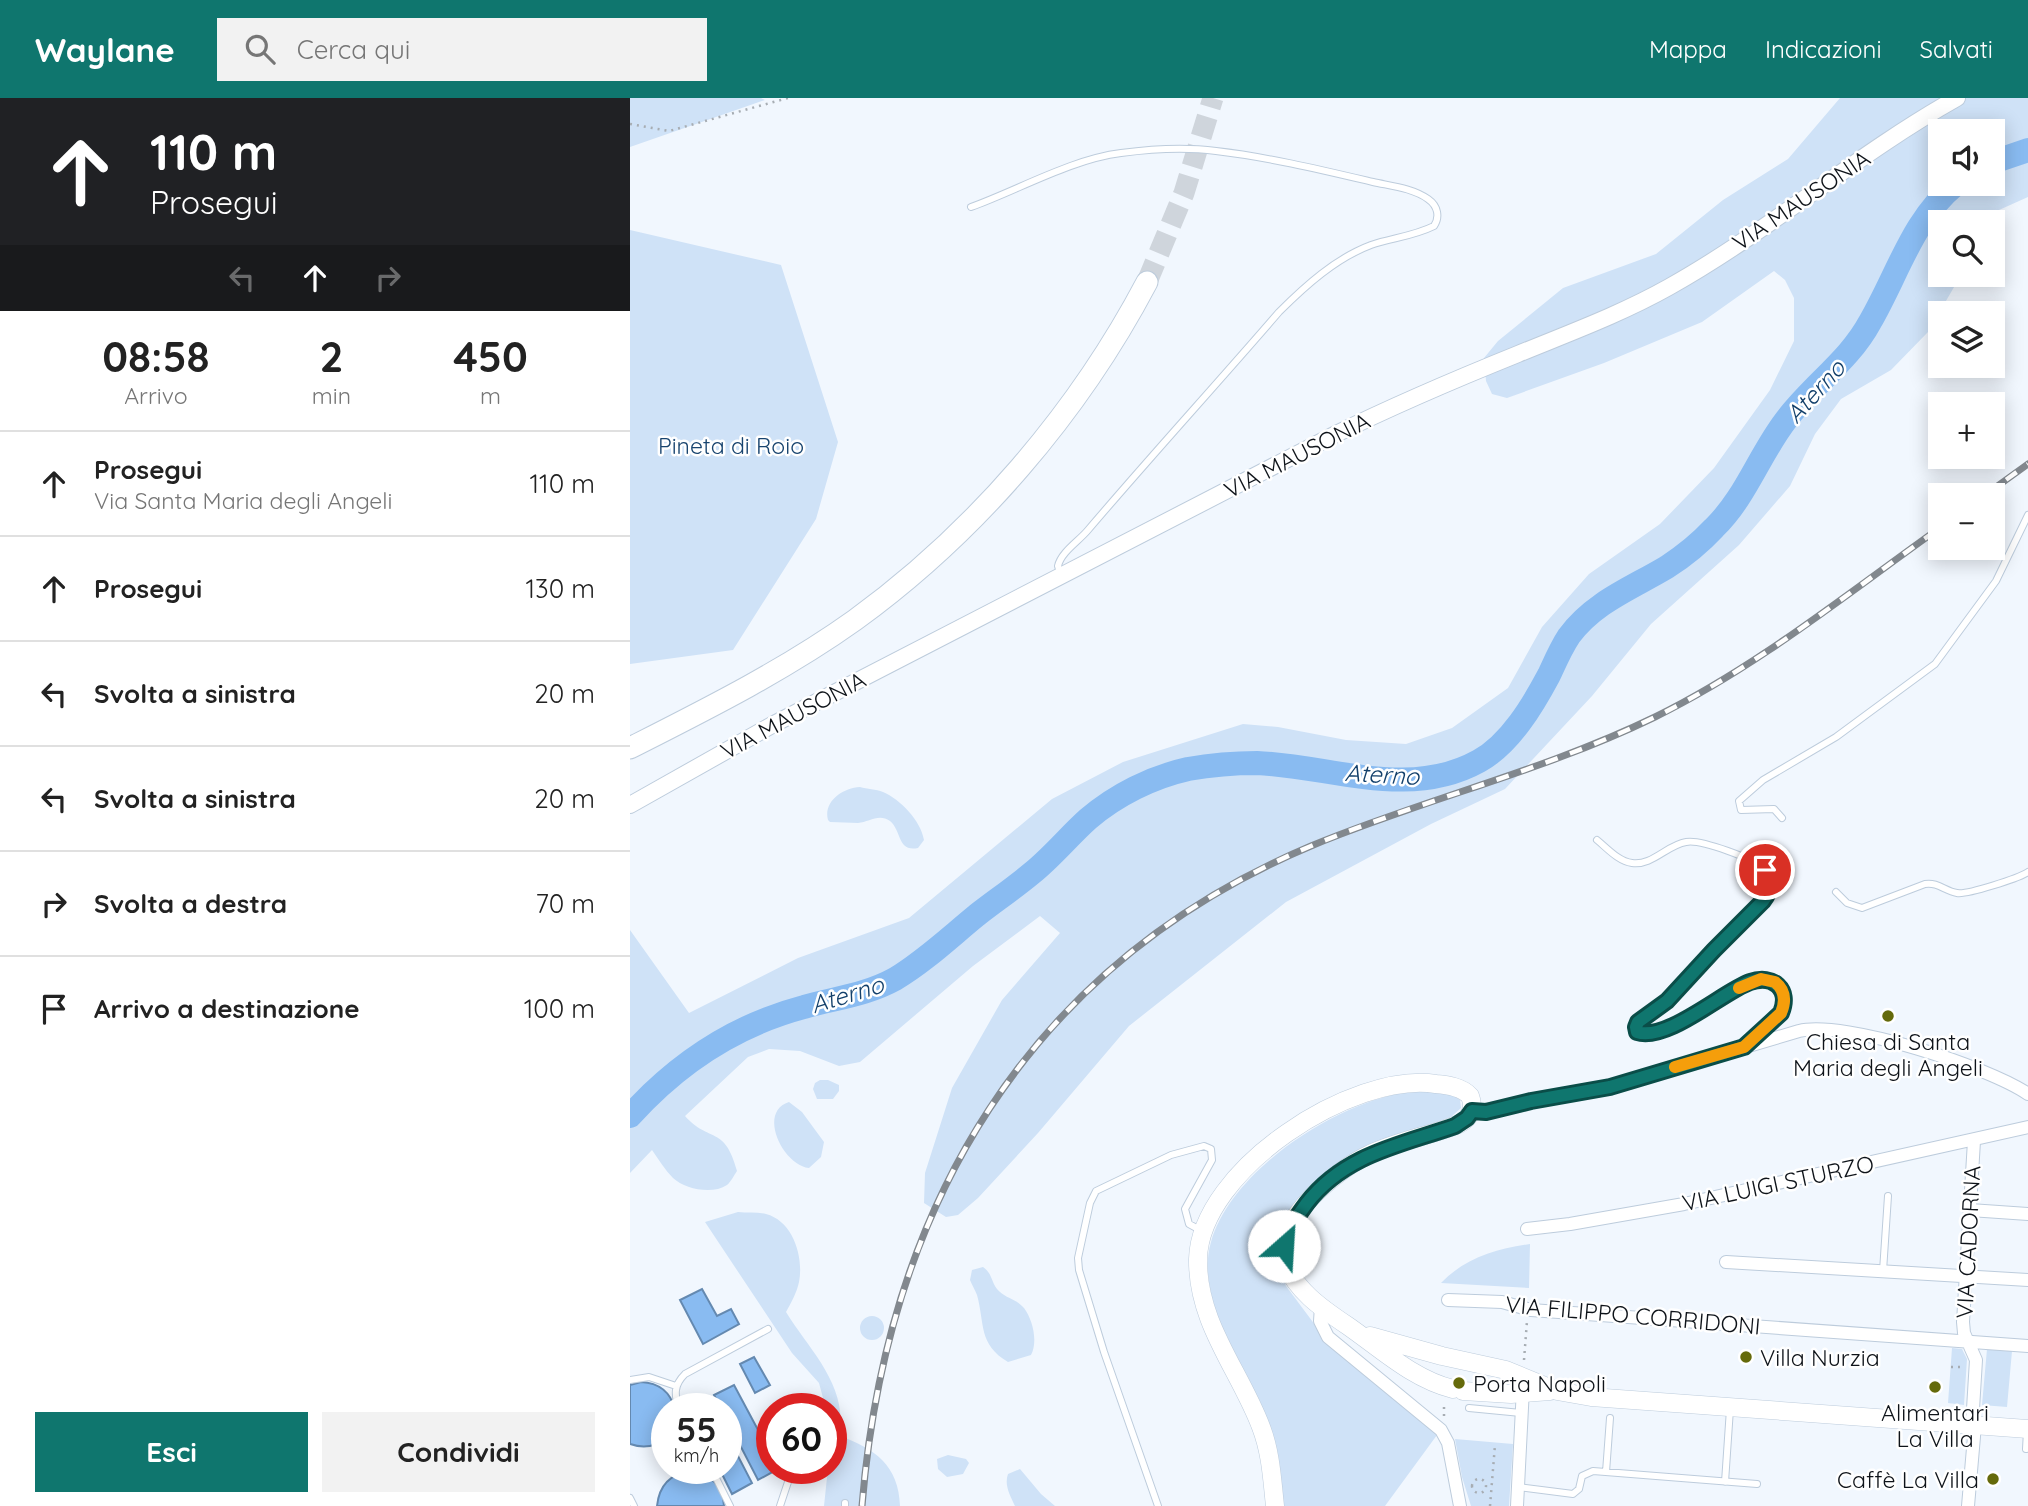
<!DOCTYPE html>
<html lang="it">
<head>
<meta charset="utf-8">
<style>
  :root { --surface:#fff; --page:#f2f2f2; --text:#222; --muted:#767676; --line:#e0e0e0; --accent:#0f766e }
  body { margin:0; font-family:Quicksand,sans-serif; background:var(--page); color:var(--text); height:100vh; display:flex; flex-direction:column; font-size:26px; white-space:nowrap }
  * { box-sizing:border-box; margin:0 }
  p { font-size:23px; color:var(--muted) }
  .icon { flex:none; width:38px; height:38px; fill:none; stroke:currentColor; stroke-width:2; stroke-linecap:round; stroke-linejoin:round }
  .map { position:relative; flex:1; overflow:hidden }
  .sheet { display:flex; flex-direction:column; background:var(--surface); width:630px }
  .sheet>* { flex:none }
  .guide { background:#202124; color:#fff; overflow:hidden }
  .buttons { position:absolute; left:1298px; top:21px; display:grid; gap:14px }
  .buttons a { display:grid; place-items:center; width:77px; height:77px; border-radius:0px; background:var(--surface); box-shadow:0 4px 18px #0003; font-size:35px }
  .speed { position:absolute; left:21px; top:1295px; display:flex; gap:14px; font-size:35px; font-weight:700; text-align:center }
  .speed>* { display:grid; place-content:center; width:91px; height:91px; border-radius:50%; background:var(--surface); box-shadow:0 4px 18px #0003; line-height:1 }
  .speed small { font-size:18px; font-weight:400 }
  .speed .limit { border:10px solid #d22; background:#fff; color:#111 }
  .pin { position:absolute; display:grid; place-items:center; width:60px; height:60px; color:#fff; margin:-30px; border:4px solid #fff; border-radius:50%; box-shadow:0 2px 7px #0007 }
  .me { position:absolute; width:77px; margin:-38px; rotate:26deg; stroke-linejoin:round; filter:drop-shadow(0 0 5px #0008) }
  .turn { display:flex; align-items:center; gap:24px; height:147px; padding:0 35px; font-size:32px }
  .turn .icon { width:91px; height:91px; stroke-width:2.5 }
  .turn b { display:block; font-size:49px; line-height:60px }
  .lanes { display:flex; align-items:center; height:66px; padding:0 35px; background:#0003; justify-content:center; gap:35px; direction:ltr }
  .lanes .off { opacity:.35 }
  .eta { display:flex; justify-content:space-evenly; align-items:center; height:119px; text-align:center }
  .eta b { font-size:42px; font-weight:700; line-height:49px }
  .cta { display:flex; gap:14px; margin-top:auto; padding:14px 35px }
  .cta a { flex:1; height:80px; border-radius:0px; background:var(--accent); color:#fff; font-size:28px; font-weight:700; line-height:80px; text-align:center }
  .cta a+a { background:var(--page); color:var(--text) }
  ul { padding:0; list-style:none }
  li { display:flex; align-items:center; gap:21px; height:105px; padding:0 35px; border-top:2px solid var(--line) }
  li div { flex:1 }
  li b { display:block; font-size:26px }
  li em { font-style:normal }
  header { display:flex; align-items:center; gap:42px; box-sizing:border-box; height:98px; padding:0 35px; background:var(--accent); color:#fff }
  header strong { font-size:33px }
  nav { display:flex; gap:38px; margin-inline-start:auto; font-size:24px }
  .search { width:490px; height:63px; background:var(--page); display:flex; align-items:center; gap:18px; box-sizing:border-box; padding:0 24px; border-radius:0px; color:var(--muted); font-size:26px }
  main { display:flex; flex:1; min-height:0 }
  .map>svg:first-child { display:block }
  .green { fill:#cfe2f7; fill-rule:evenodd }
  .water { fill:#89bbf1; stroke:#6489b0; stroke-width:2 }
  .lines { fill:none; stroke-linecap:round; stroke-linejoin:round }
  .river { stroke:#89bbf1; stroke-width:24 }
  .highway-tunnel { stroke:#cfd5dc; stroke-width:21; stroke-dasharray:21 10; stroke-linecap:butt }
  .lane-casing { stroke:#bdccdc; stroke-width:8 }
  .street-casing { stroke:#bdccdc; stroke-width:14 }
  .secondary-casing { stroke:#bdccdc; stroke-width:18 }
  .primary-casing { stroke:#bdccdc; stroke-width:19 }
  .highway-casing { stroke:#bdccdc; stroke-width:23 }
  .path { stroke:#a7adb3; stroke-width:2.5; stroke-dasharray:2 5; stroke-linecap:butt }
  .lane { stroke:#fff; stroke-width:6 }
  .street { stroke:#fff; stroke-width:12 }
  .secondary { stroke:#fff; stroke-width:16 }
  .primary { stroke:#fff; stroke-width:18 }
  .highway { stroke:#fff; stroke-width:21 }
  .rail-casing { stroke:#82888e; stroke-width:7 }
  .rail { stroke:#fff; stroke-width:4.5; stroke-dasharray:13; stroke-linecap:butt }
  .route-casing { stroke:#0a4d48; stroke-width:18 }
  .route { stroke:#0f766e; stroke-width:12 }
  .slow { stroke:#f59e0b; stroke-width:12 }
  .poi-dot { fill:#656a0b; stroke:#fff; stroke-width:2.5 }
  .labels { text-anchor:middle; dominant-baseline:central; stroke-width:5; stroke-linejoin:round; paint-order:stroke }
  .street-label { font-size:23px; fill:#0e1319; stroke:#fff }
  .park-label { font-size:23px; fill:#18446f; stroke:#fff }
  .poi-label { font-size:23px; fill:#0e1319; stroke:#fff }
  .water-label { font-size:24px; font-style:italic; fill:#13406b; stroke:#fff }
</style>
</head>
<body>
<header>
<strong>Waylane</strong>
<div class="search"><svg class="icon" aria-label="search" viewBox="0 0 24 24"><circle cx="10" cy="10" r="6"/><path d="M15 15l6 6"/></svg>Cerca qui</div>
<nav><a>Mappa</a><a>Indicazioni</a><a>Salvati</a></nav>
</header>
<main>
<section class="sheet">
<div class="guide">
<div class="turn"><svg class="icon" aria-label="ahead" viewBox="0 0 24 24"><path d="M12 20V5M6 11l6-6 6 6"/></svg><div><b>110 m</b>Prosegui</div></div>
<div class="lanes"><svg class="icon off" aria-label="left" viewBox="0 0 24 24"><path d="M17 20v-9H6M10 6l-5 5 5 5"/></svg><svg class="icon" aria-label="ahead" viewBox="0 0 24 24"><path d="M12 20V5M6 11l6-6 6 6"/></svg><svg class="icon off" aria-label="right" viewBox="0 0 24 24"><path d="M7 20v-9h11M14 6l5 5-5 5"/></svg></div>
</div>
<div class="eta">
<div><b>08:58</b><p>Arrivo</p></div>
<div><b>2</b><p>min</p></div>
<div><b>450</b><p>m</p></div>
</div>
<ul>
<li><svg class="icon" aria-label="ahead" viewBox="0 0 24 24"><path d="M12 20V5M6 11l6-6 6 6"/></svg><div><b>Prosegui</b><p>Via Santa Maria degli Angeli</p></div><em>110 m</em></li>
<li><svg class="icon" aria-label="ahead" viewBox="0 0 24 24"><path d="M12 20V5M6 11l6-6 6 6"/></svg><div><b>Prosegui</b></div><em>130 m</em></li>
<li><svg class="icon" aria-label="left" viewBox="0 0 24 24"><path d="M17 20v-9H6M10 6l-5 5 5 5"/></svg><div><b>Svolta a sinistra</b></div><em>20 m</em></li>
<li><svg class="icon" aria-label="left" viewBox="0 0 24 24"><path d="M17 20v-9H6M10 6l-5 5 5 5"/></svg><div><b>Svolta a sinistra</b></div><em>20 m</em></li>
<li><svg class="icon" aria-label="right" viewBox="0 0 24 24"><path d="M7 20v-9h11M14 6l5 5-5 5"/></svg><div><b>Svolta a destra</b></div><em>70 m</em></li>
<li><svg class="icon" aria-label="arrive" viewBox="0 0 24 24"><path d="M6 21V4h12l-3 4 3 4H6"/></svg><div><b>Arrivo a destinazione</b></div><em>100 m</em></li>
</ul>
<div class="cta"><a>Esci</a><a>Condividi</a></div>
</section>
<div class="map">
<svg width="1398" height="1408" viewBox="0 0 1398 1408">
  <rect width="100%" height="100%" fill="#f1f7fe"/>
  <path class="green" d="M 0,0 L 131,0 L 135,2 L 0,49 Z
    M 1210,0 L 1398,0 L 1398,99 L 1369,112 L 1362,124 L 1311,124 L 1311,177 L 1331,177 L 1298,234 L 1261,272 L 1211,301 L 1185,336 L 1160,388 L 1109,447 L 1021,526 L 962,598 L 875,691 L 801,726 L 656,804 L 499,928 L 408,1035 L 348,1100 L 328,1117 L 316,1119 L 294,1105 L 295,1075 L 322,990 L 372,902 L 430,835 L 410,818 L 343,868 L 230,964 L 209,968 L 170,953 L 139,951 L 118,959 L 55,1018 C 79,1045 95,1027 107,1073 C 104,1077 101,1084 97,1087 C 82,1097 55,1091 43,1080 C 35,1072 29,1062 22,1052 L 0,1075 L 0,832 L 59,915 L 168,860 L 279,820 L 422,701 L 493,664 L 613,626 L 648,629 L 716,642 L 776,646 L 822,630 L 878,590 L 912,529 L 959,476 L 1030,426 L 1084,370 L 1140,292 L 1164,243 L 1164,200 L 1155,182 L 1144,173 L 1072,224 L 974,265 L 877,300 L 862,296 L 856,283 L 854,260 L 868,243 L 933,190 L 1026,156 L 1093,102 L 1158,61 ZM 1311,33 L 1363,33 L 1363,86 L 1311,86 Z
    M 0,132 L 151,167 L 208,344 L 186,421 L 103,552 L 0,566 Z
    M 230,689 C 237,691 246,691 253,694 C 270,701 291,723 294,742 L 288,750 C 267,754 272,733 260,723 C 249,715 239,724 228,725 C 219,725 210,724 200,724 L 198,722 C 193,704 212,690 230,689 Z
    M 190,982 L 198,982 L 209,987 L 209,993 L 203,1001 L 187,1001 L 183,991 L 185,985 Z
    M 778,994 C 794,994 816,992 830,1002 L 831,1010 L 821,1019 L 770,1036 L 699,1074 L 648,1168 L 656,1188 L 703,1251 L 807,1337 L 755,1408 L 654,1408 L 648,1366 L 589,1224 C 581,1198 573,1171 581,1144 C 601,1072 707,1004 778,994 Z
    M 159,1004 L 172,1014 L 194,1044 L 191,1059 L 179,1070 C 153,1067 127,1014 159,1004 Z
    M 108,1114 C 117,1115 128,1114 136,1116 C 163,1123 174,1159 169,1184 C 167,1194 161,1205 156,1214 C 180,1253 219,1288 209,1338 C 245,1350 269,1368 270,1408 L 194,1408 L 198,1370 L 201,1370 L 201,1311 L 196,1311 L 189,1285 L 162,1255 L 75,1124 Z
    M 900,1146 L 899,1190 L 811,1185 C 835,1160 866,1151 900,1146 Z
    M 353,1169 C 362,1175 361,1183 367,1191 C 374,1200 387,1201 394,1210 C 403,1222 408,1244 401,1257 L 378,1264 C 348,1246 355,1226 347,1197 C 345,1192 342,1187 340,1182 L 342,1172 Z
    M230 1230a12 12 0 1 1 24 0a12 12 0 1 1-24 0Z
    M 1322,1250 L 1332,1251 L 1337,1261 L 1334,1307 L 1318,1305 Z
    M 1357,1251 L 1382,1253 L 1377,1309 L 1352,1307 Z
    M 825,1341 L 883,1346 L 879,1408 L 841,1408 L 832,1379 Z
    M 318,1357 L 336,1361 L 339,1365 L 333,1376 L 317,1379 L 308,1371 L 307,1361 Z
    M 390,1371 L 411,1396 L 425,1408 L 385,1408 C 380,1397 374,1387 378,1376 Z"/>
  <path class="water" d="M 72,1191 L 87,1218 L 101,1211 L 109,1226 L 73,1246 L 50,1202 Z
    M 124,1259 L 140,1287 L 125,1295 L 110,1266 Z
    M 11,1284 C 29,1285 40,1293 45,1311 L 37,1311 L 37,1339 C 26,1349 14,1351 0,1346 L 0,1287 Z
    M 104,1287 L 142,1358 L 142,1370 L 148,1371 L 128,1382 L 96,1320 L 96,1311 L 91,1311 L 84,1297 Z
    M 96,1335 L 122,1385 L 102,1396 L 89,1370 L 96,1370 Z
    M 60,1373 C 80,1375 93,1388 94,1408 L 27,1408 C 29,1388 40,1376 60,1373 Z"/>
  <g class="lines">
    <path class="river" d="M 1363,64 L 1398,52
      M 0,1018 C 47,966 106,927 174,909 C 205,900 236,897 265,881 C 295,863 320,839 347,817 C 365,803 384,790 402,775 C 422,759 439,738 458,721 C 486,697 522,679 558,671 C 581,667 604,665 627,665 C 701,668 779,702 849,663 C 880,646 903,607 919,577 C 925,564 931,550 939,538 C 964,504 1002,490 1037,469 C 1054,458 1070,445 1084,430 C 1116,399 1129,357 1156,322 C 1182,287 1219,263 1240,224 C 1268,176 1282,122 1326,86"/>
    <path class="highway-tunnel" d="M 517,184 L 554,95 L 583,0"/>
    <defs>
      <path id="lane" d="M 341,109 C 388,92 442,61 491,55 C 521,51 556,49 586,53 C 638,59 692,72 743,84 C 761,88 783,90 798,101 C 808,108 810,119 804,128 C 784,138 762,140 741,147 C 706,160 675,188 649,214 C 586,287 521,358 458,432 C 449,443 431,454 428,468 L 431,478
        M 1152,720 L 1144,711 L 1111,712 L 1109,703 L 1133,682 L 1206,639 L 1305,566 L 1366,483 L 1398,417
        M 967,742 C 977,750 988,763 1002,765 C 1022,768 1037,747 1056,744 C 1070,741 1126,761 1135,772 C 1139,778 1140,786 1139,793 C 1136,806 1110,826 1100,836 C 1069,866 1044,901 1008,924 L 1006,929 L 1007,934 C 1047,948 1125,854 1152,891 L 1153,912 L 1117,945
        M 1206,794 L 1217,805 L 1232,810 L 1295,786 C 1308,784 1315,793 1327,795 C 1337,797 1389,780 1398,774
        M 1253,1173 L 1258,1098
        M 0,1282 L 19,1279 L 46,1288
        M 839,1310 L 891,1315
        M 49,1311 C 44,1296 44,1287 55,1276 L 138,1231
        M 1396,1351 L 1397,1333
        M 81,1370 L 100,1408
        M 976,1374 L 980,1320
        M 1095,1384 L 1100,1311
        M 888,1389 L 943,1396 L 949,1391 L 952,1378 L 963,1373 L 1127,1386
        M 0,1400 L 4,1408
        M 150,1408 L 158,1384 L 165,1370
        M 215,1408 L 215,1405
        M 528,1408 L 474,1254 L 449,1172 L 448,1160 L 460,1105 L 466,1093 L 541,1057 L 574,1048 L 581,1051 L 582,1062 L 555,1111 L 559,1126 L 572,1133"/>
      <path id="street" d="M 842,1013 L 856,1014 L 890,1005 L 980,989 L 1169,933 C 1215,922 1359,969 1398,996
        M 1340,1112 L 1398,1116
        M 897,1131 L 940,1126 L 1054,1106 L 1398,1029
        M 1096,1164 L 1398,1182
        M 818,1202 L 872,1204 L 901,1212 L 1398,1248
        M 691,1209 L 690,1223 L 698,1239 L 811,1332 L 818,1345 L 830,1408
        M 1342,1327 L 1346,1262 L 1334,1235 L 1333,1224 L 1344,1043
        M 887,1408 L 893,1290
        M 1338,1408 L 1345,1327"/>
      <path id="secondary" d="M 0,707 L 142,627 L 704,337 C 765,307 826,281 888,256 C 939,235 991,216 1039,189 C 1139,133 1227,56 1327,0"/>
      <path id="primary" d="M 740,1238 L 812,1258 L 876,1272 L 927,1293 L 961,1299 L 1398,1331
        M 833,1293 L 881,1296 L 920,1293
        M 645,1408 C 642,1381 641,1355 631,1329 C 610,1273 567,1225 568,1161 C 570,1072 723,973 806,986 C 818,987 832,989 840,998 C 845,1011 840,1020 829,1026 C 799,1038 767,1043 738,1057 C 708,1071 646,1121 654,1159 C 661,1190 694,1212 718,1228 C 751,1251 783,1281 823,1291"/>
      <path id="highway" d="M 0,650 C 77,611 155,572 225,522 C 345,435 448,315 517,184"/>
    </defs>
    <use href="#lane" class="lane-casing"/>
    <use href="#street" class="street-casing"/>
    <use href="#secondary" class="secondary-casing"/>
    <use href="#primary" class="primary-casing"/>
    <use href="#highway" class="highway-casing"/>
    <path class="path" d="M 0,26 L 39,33 L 158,0
      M 894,1262 L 897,1223
      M 1321,1269 L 1332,1269
      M 814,1318 L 814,1304
      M842 1388a7 7 0 1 1 14 0a7 7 0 1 1-14 0Z
      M 860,1408 L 865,1347"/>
    <use href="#lane" class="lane"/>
    <use href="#street" class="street"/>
    <use href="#secondary" class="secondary"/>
    <use href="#primary" class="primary"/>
    <use href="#highway" class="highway"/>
    <defs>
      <path id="rail" d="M 1355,397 L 1398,366
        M 232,1408 C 256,1110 398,867 681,748 C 794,701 914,673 1025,619 C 1127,569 1218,495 1311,429"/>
    </defs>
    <use href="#rail" class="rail-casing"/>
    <use href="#rail" class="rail"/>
  </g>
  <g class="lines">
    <defs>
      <path id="route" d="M 654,1148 C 658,1132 667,1118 677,1105 C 715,1056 771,1047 825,1028 L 837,1020 L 842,1013 L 856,1014 L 901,1003 L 980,989 L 1114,949 L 1151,915 C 1161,891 1143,876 1120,884 C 1094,893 1037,944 1007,934 L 1006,929 L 1008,924 L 1037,903 L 1084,852 L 1133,803 C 1141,793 1141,783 1135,772"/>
    </defs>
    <use href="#route" class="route-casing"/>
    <use href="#route" class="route"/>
    <path class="slow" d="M 1045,969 L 1114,949 L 1151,915 C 1156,903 1155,892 1145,884 L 1131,881 L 1109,890"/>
  </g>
  <g class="poi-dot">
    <circle cx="1258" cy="918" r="7"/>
    <circle cx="1116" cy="1259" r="7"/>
    <circle cx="829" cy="1285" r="7"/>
    <circle cx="1305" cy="1289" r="7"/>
    <circle cx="1363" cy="1381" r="7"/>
  </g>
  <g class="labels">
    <g class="street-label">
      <text transform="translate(1171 102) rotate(-34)">VIA MAUSONIA</text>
      <text transform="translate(667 357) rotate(-27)">VIA MAUSONIA</text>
      <text transform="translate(163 617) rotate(-28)">VIA MAUSONIA</text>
      <text transform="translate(1148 1085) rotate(-12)">VIA LUIGI STURZO</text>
      <text transform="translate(1338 1144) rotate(-87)">VIA CADORNA</text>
      <text transform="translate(1003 1217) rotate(5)">VIA FILIPPO CORRIDONI</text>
    </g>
    <g class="park-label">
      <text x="101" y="347">Pineta di Roio</text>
    </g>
    <g class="poi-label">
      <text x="1258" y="943">Chiesa di Santa<tspan x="1258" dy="26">Maria degli Angeli</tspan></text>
      <text x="1130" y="1259" text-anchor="start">Villa Nurzia</text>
      <text x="843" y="1285" text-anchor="start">Porta Napoli</text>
      <text x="1305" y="1314">Alimentari<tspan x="1305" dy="26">La Villa</tspan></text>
      <text x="1349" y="1381" text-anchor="end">Caffè La Villa</text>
    </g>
    <g class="water-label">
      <text transform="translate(1185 293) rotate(-48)">Aterno</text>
      <text transform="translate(752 676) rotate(3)">Aterno</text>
      <text transform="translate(217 896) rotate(-17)">Aterno</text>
    </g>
  </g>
</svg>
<div class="buttons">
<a><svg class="icon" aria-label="sound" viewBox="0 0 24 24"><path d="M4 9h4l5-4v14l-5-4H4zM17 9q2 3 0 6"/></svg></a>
<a><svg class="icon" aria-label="search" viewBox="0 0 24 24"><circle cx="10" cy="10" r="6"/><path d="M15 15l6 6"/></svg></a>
<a><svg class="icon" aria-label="layers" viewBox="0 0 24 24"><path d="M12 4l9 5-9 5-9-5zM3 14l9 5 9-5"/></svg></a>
<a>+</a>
<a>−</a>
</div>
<div class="speed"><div>55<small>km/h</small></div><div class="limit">60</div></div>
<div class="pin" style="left:1135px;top:772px;background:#d93025"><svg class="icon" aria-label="arrive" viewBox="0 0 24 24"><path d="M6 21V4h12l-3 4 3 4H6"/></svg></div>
<svg class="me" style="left:654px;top:1148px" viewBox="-20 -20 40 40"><circle r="19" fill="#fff"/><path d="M0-13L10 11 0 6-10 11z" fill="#0f766e"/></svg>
</div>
</main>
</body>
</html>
